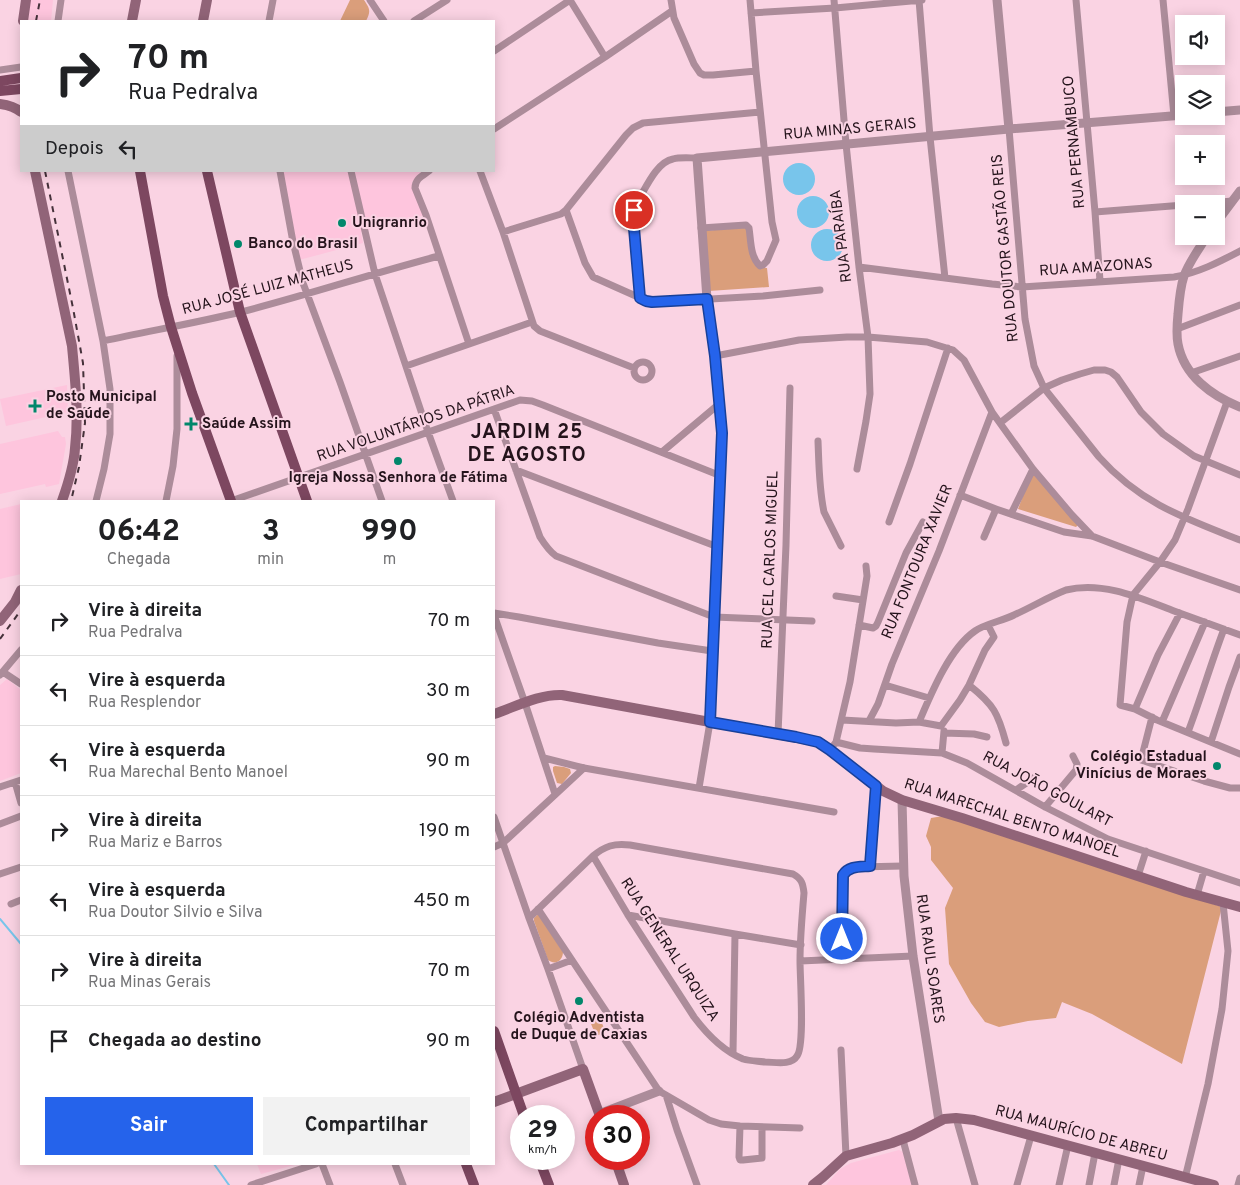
<!DOCTYPE html>
<html lang="pt">
<head>
<meta charset="utf-8">
<style>
  :root { --surface:#fff; --page:#f2f2f2; --text:#202124; --muted:#757577; --line:#e0e0e0; --accent:#2563eb }
  body { margin:0; font-family:Overpass,sans-serif; background:var(--page); color:var(--text); height:100vh; display:flex; flex-direction:column; font-size:19px; white-space:nowrap }
  * { box-sizing:border-box; margin:0 }
  p { font-size:16px; color:var(--muted) }
  .icon { flex:none; width:28px; height:28px; fill:none; stroke:currentColor; stroke-width:2; stroke-linecap:round; stroke-linejoin:round }
  .map { position:relative; flex:1; overflow:hidden }
  .sheet { position:absolute; left:20px; top:500px; width:475px; height:665px; display:flex; flex-direction:column; background:var(--surface); border-radius:0px; box-shadow:0 2px 12px #0003 }
  .sheet>* { flex:none }
  .top-card { position:absolute; left:20px; top:20px; width:475px; height:152px; border-radius:0px; box-shadow:0 2px 12px #0003; background:#fff; color:var(--text); overflow:hidden }
  .tools { position:absolute; left:1175px; top:15px; display:grid; gap:10px }
  .tools a { display:grid; place-items:center; width:50px; height:50px; border-radius:0px; background:var(--surface); box-shadow:0 2px 12px #0003; font-size:25px }
  .speed { position:absolute; left:510px; top:1105px; display:flex; gap:10px; font-size:25px; font-weight:700; text-align:center }
  .speed>* { display:grid; place-content:center; width:65px; height:65px; border-radius:50%; background:var(--surface); box-shadow:0 2px 12px #0003; line-height:1 }
  .speed small { font-size:12px; font-weight:400 }
  .speed .limit { border:8px solid #d22; background:#fff; color:#111 }
  .pin { position:absolute; display:grid; place-items:center; width:42px; height:42px; color:#fff; margin:-21px; border:2px solid #fff; border-radius:50%; box-shadow:0 1px 5px #0007 }
  .me { position:absolute; width:55px; margin:-28px; rotate:0deg; stroke-linejoin:round; filter:drop-shadow(0 0 4px #0008) }
  .turn { display:flex; align-items:center; gap:18px; height:105px; padding:0 25px; font-size:22px }
  .turn .icon { width:65px; height:65px; stroke-width:2.5 }
  .turn b { display:block; font-size:35px; line-height:42px }
  .then { display:flex; align-items:center; height:48px; padding:0 25px; background:#0003; gap:10px; font-size:19px }
  .eta { display:flex; justify-content:space-evenly; align-items:center; height:85px; text-align:center }
  .eta b { font-size:30px; font-weight:700; line-height:35px }
  .primary-button { display:flex; gap:10px; margin-top:auto; padding:10px 25px }
  .primary-button a { flex:1; height:58px; border-radius:0px; background:var(--accent); color:#fff; font-size:20px; font-weight:700; line-height:58px; text-align:center }
  .primary-button a+a { background:var(--page); color:var(--text) }
  ul { padding:0; list-style:none }
  li { display:flex; align-items:center; gap:15px; height:70px; padding:0 25px; border-top:1px solid var(--line) }
  li div { flex:1 }
  li b { display:block; font-size:19px }
  li em { font-style:normal }
  .map>svg:first-child { display:block }
  .built { fill:#fec5dd }
  .green { fill:#da9e7b }
  .water { fill:#78c5eb }
  .lines { fill:none; stroke-linecap:round; stroke-linejoin:round }
  .stream { stroke:#78c5eb; stroke-width:2 }
  .minor { stroke:#ac8c9a; stroke-width:7 }
  .tertiary { stroke:#ac8c9a; stroke-width:9 }
  .secondary { stroke:#916478; stroke-width:10 }
  .primary { stroke:#7d4760; stroke-width:10 }
  .rail { stroke:#45313a; stroke-width:2; stroke-dasharray:6 6; stroke-linecap:butt }
  .route-casing { stroke:#184099; stroke-width:12 }
  .route { stroke:#2563eb; stroke-width:9 }
  .poi-dot { fill:#01876b; stroke:#fad3e3; stroke-width:2 }
  .labels { text-anchor:middle; dominant-baseline:central; stroke-width:4; stroke-linejoin:round; paint-order:stroke }
  .street-label { font-size:15px; fill:#24131b; stroke:#fad3e3 }
  .poi-label { font-size:15px; font-weight:bold; fill:#24131b; stroke:#fad3e3; text-anchor:start }
  .district-label { font-size:20px; font-weight:bold; letter-spacing:1px; fill:#24131b; stroke:#fad3e3 }
</style>
</head>
<body>
<div class="map">
<svg width="1240" height="1185" viewBox="0 0 1240 1185">
  <rect width="100%" height="100%" fill="#fad3e3"/>
  <path class="built" d="M 29,0 L 53,0 L 51,21 L 27,21 Z
    M 281,171 L 425,171 L 412,182 L 425,215 L 361,232 L 363,243 L 299,260 Z
    M 67,385 L 68,412 L 6,426 L 0,399 Z
    M 58,431 L 62,437 L 65,437 L 66,444 L 59,484 L 46,487 L 45,484 L 0,494 L 0,444 Z
    M 21,504 L 21,574 L 0,579 L 0,509 Z
    M 7,679 L 21,690 L 21,773 L 0,781 L 0,685 Z
    M 899,1150 L 903,1152 L 912,1185 L 826,1185 L 840,1169 L 851,1163 Z
    M 257,1164 L 298,1164 L 261,1174 Z"/>
  <path class="green" d="M 350,0 L 364,0 C 370,9 371,11 366,21 L 340,21 Z
    M 746,227 L 760,268 L 767,268 L 769,287 L 709,291 L 704,231 Z
    M 1032,472 L 1078,525 L 1076,527 L 1018,509 Z
    M 555,766 L 564,767 L 570,769 L 571,773 L 562,784 L 557,783 L 553,771 L 553,767 Z
    M 943,816 L 1222,907 L 1182,1064 L 1092,1014 L 1062,1002 L 1056,1018 L 1028,1021 L 999,1027 L 985,1022 L 971,1003 L 949,964 L 945,908 L 953,888 L 931,860 L 931,847 L 926,836 L 931,818 Z
    M 537,915 L 539,915 L 563,952 C 563,960 556,966 548,960 L 534,921 L 534,918 Z
    M 598,1015 L 606,1032 L 596,1036 L 589,1019 Z"/>
  <path class="water" d="M783 179a16 16 0 1 1 32 0a16 16 0 1 1-32 0Z
    M797 212a16 16 0 1 1 32 0a16 16 0 1 1-32 0Z
    M811 245a16 16 0 1 1 32 0a16 16 0 1 1-32 0Z"/>
  <g class="lines">
    <path class="stream" d="M 0,919 L 21,944
      M 214,1164 L 229,1185"/>
    <path class="minor" d="M 370,0 L 384,21
      M 570,0 L 605,57
      M 671,0 L 674,18 L 694,64 L 700,73 L 704,75 L 713,75 L 756,71
      M 834,0 L 846,144 L 859,267 L 868,337 L 870,394 L 866,421 L 857,469
      M 919,0 L 930,137 L 945,278
      M 1076,0 L 1095,212 L 1100,281
      M 1163,0 L 1174,116
      M 751,13 L 835,8 L 922,0
      M 58,21 L 61,0
      M 269,21 L 273,0
      M 414,21 L 447,0
      M 494,51 L 570,0
      M 0,70 L 21,67
      M 494,129 L 605,57 L 672,11
      M 1009,129 L 1025,319 L 1034,366 L 1044,388 L 1099,457 C 1140,503 1184,518 1240,540
      M 68,171 L 103,341 L 110,389 L 110,434 L 104,469 L 96,501
      M 280,171 L 293,242 L 303,283 L 340,382 L 382,501
      M 351,171 L 375,274 L 428,432 L 453,501
      M 429,171 C 422,176 415,179 415,188 L 426,215 L 469,344
      M 480,171 L 503,232 L 534,326 L 540,331 L 634,368
      M 1200,204 L 1232,201
      M 566,210 L 585,263 L 593,277 L 647,301 L 658,302 L 763,296 L 820,290
      M 1095,212 L 1184,205
      M 701,228 L 746,225 L 749,228 C 751,240 750,257 760,266 L 763,265 L 767,261 L 776,240 L 772,222 L 756,71 L 750,0
      M 503,232 L 561,214 L 566,210 L 626,135 L 633,128 L 643,123 L 760,112
      M 859,267 L 992,284 L 1022,287 L 1174,277 C 1198,273 1219,262 1240,251
      M 640,298 L 634,228 L 634,210 L 636,204 C 645,190 656,162 673,159 C 680,157 689,158 697,158
      M 1177,329 L 1240,305
      M 103,341 C 149,331 195,323 241,312 C 308,295 373,273 439,256
      M 715,356 L 799,340 L 847,337 L 868,337 L 927,342 L 953,350 L 964,360 L 992,412 L 1033,469 L 1072,515 L 1092,536
      M634 371a9 9 0 1 1 18 0a9 9 0 1 1-18 0Z
      M 406,366 L 532,322
      M 1191,373 L 1240,356
      M 1227,402 L 1188,509 L 1175,540 L 1160,562 L 1133,595 L 1127,622 L 1120,705 L 1135,709 L 1157,720 L 1240,754
      M 494,409 L 540,537 C 545,545 549,551 556,556 L 714,617 L 812,621
      M 1000,423 L 1044,388 L 1062,380 L 1080,374 L 1094,370 L 1105,370 L 1111,372 L 1117,377 L 1141,412 L 1163,434 L 1194,456 L 1240,475
      M 818,441 C 819,465 819,489 824,512 L 841,546
      M 662,452 L 719,404
      M 516,470 L 718,547
      M 960,495 L 996,509 L 1064,532 L 1092,536 L 1160,562 L 1240,590
      M 166,501 L 173,466 L 177,429 L 177,356
      M 231,501 L 520,400 L 532,401 L 543,405 L 721,476
      M 1011,514 L 1033,469
      M 889,522 L 910,464 L 948,348
      M 984,537 L 996,509
      M 836,596 L 863,600
      M 494,613 L 519,617 L 658,643 L 712,651
      M 494,615 L 525,703 L 555,794
      M 859,625 L 873,628 L 876,626 L 878,622 L 906,553 L 923,522
      M 3,672 L 21,684
      M 0,675 L 21,650
      M 885,685 L 929,698
      M 969,685 C 994,705 998,713 1006,743
      M 1135,709 L 1158,655 L 1180,613
      M 1152,717 L 1141,760 L 1204,781 L 1230,788 L 1240,788
      M 842,720 L 896,723 L 919,722 L 941,726
      M 869,721 L 878,704 L 892,664 L 939,551 L 992,412
      M 919,722 C 931,694 949,649 975,631 C 985,624 1002,621 1014,615 C 1032,607 1048,597 1066,590 C 1103,581 1140,598 1174,611 C 1196,619 1218,627 1240,635
      M 1162,722 L 1205,622
      M 941,726 L 960,700 L 969,685 L 985,650 L 994,637 L 988,625
      M 1188,732 C 1201,698 1211,663 1224,629
      M 944,733 L 974,734 L 987,737
      M 778,734 L 786,545 L 790,388
      M 836,742 L 860,748 L 874,749 L 942,753 L 967,763 L 1045,807 L 1108,839 L 1240,883
      M 1211,742 L 1229,687 L 1240,657
      M 830,750 L 836,742 L 850,682 L 867,576 L 866,566
      M 942,753 L 944,731
      M 544,758 L 584,768 L 834,812
      M 15,782 L 21,803
      M 0,787 L 21,780
      M 699,788 L 710,722
      M 1016,790 L 1035,777
      M 1045,807 L 1076,770 L 1077,764 L 1073,756
      M 494,817 L 529,918 L 548,969 L 583,1069
      M 0,824 L 21,816
      M 494,847 L 503,843 L 584,768
      M 870,866 L 876,786
      M 0,874 L 21,867
      M 1138,876 L 1146,851
      M 1197,895 L 1204,871
      M 11,904 L 21,900
      M 538,909 L 659,1091 L 709,1120 L 721,1124 L 740,1126 L 800,1128
      M 628,915 L 735,934 L 801,945
      M 529,918 L 593,856 C 605,846 614,843 630,845 L 793,874 C 802,879 803,884 804,893 C 802,916 800,939 800,961 C 800,978 805,1046 797,1056 C 791,1066 775,1062 765,1062 C 758,1061 750,1061 743,1059 C 723,1051 706,1033 694,1017 L 628,915 L 593,856
      M 842,959 L 842,880 L 844,872 L 851,868 L 858,867 L 903,866
      M 800,961 L 913,956
      M 548,969 L 572,960
      M 841,1050 L 846,1156
      M 733,1053 L 735,934
      M 666,1095 L 677,1130 L 697,1185
      M 956,1118 L 975,1185
      M 740,1126 L 739,1157 L 740,1160 L 743,1160 L 762,1158 L 762,1127
      M 903,1140 L 915,1185
      M 322,1164 L 330,1185
      M 395,1164 L 403,1185
      M 1185,1178 L 1208,1084 L 1222,1009 L 1228,951 L 1223,903
      M 251,1185 L 316,1164
      M 1017,1185 L 1031,1136
      M 1059,1185 L 1068,1145
      M 1089,1185 L 1095,1153
      M 1114,1185 L 1119,1159
      M 1139,1185 L 1143,1166
      M 1238,1185 L 1240,1178"/>
    <path class="tertiary" d="M 997,0 L 1009,129
      M 1216,112 L 1240,110
      M 1216,223 L 1240,191
      M 1207,236 C 1199,249 1189,262 1184,276 C 1180,288 1179,301 1178,314 C 1177,324 1176,334 1178,344 C 1184,376 1212,396 1240,407
      M 710,722 L 722,433 L 715,356 L 707,299 L 697,158 L 1009,129 L 1184,115
      M 902,800 L 904,876 L 913,956 L 939,1121
      M 599,1114 L 659,1091"/>
    <path class="secondary" d="M 23,21 L 26,0
      M 132,21 L 136,0
      M 203,21 L 207,0
      M 0,104 C 8,105 15,107 21,112
      M 35,171 L 72,346 C 75,379 79,414 75,448 C 74,466 68,484 62,501
      M 0,621 L 15,602 L 21,590
      M 494,714 C 515,707 539,694 562,695 L 814,741 L 822,744 L 830,750 L 883,791 L 902,800 L 962,818 L 1186,892 L 1240,907
      M 494,1102 L 583,1069 L 600,1116
      M 615,1159 L 624,1185
      M 813,1185 L 823,1177 L 846,1156 L 892,1143 L 913,1135 L 944,1119 L 956,1118 L 974,1120 L 1214,1185"/>
    <path class="primary" d="M 0,81 L 21,78
      M 0,91 L 21,89
      M 140,171 L 163,296 L 171,327 L 192,393 L 231,501
      M 207,171 L 240,312 L 307,501
      M 494,1031 L 524,1116
      M 539,1159 L 549,1185
      M 466,1164 L 474,1185"/>
    <path class="rail" d="M 36,21 L 40,0
      M 45,171 L 73,308 L 83,363 L 85,423 L 79,467 L 71,501
      M 0,639 L 21,610"/>
  </g>
  <g class="lines">
    <defs>
      <path id="route" d="M 634,210 L 634,228 L 640,298 L 646,301 L 652,302 L 707,299 L 715,356 L 722,433 L 710,722 L 796,737 L 818,742 L 830,750 L 876,786 L 870,866 C 859,867 849,866 843,875 L 842,939"/>
    </defs>
    <use href="#route" class="route-casing"/>
    <use href="#route" class="route"/>
  </g>
  <g class="poi-dot">
    <circle cx="342" cy="223" r="5"/>
    <circle cx="238" cy="244" r="5"/>
    <path d="M32.5 398.5h5v5h5v5h-5v5h-5v-5h-5v-5h5z"/>
    <path d="M188.5 416.5h5v5h5v5h-5v5h-5v-5h-5v-5h5z"/>
    <circle cx="398" cy="461" r="5"/>
    <circle cx="1217" cy="766" r="5"/>
    <circle cx="579" cy="1001" r="5"/>
  </g>
  <g class="labels">
    <g class="street-label">
      <text transform="translate(850 130) rotate(-5)">RUA MINAS GERAIS</text>
      <text transform="translate(1075 142) rotate(-95)">RUA PERNAMBUCO</text>
      <text transform="translate(842 236) rotate(-97)">RUA PARAÍBA</text>
      <text transform="translate(1006 248) rotate(-95)">RUA DOUTOR GASTÃO REIS</text>
      <text transform="translate(1096 268) rotate(-4)">RUA AMAZONAS</text>
      <text transform="translate(268 288) rotate(-15)">RUA JOSÉ LUIZ MATHEUS</text>
      <text transform="translate(416 424) rotate(-19)">RUA VOLUNTÁRIOS DA PÁTRIA</text>
      <text transform="translate(771 560) rotate(-88)">RUA CEL CARLOS MIGUEL</text>
      <text transform="translate(918 562) rotate(-68)">RUA FONTOURA XAVIER</text>
      <text transform="translate(1047 790) rotate(28)">RUA JOĀO GOULART</text>
      <text transform="translate(1012 819) rotate(18)">RUA MARECHAL BENTO MANOEL</text>
      <text transform="translate(669 950) rotate(57)">RUA GENERAL URQUIZA</text>
      <text transform="translate(929 959) rotate(82)">RUA RAUL SOARES</text>
      <text transform="translate(1081 1134) rotate(15)">RUA MAURÍCIO DE ABREU</text>
    </g>
    <g class="poi-label">
      <text x="352" y="223">Unigranrio</text>
      <text x="248" y="244">Banco do Brasil</text>
      <text x="46" y="397">Posto Municipal<tspan x="46" dy="17">de Saúde</tspan></text>
      <text x="202" y="424">Saúde Assim</text>
      <text x="398" y="478" text-anchor="middle">Igreja Nossa Senhora de Fátima</text>
      <text x="1207" y="757" text-anchor="end">Colégio Estadual<tspan x="1207" dy="17">Vinícius de Moraes</tspan></text>
      <text x="579" y="1018" text-anchor="middle">Colégio Adventista<tspan x="579" dy="17">de Duque de Caxias</tspan></text>
    </g>
    <g class="district-label">
      <text x="527" y="433">JARDIM 25<tspan x="527" dy="23">DE AGOSTO</tspan></text>
    </g>
  </g>
</svg>
<div class="tools">
<a><svg class="icon" aria-label="sound" viewBox="0 0 24 24"><path d="M4 9h4l5-4v14l-5-4H4zM17 9q2 3 0 6"/></svg></a>
<a><svg class="icon" aria-label="layers" viewBox="0 0 24 24"><path d="M12 4l9 5-9 5-9-5zM3 14l9 5 9-5"/></svg></a>
<a>+</a>
<a>−</a>
</div>
<div class="speed"><div>29<small>km/h</small></div><div class="limit">30</div></div>
<div class="pin" style="left:634px;top:210px;background:#d93025"><svg class="icon" aria-label="arrive" viewBox="0 0 24 24"><path d="M6 21V4h12l-3 4 3 4H6"/></svg></div>
<svg class="me" style="left:842px;top:939px" viewBox="-20 -20 40 40"><circle r="17" fill="#2563eb" stroke="#fff" stroke-width="3"/><path d="M0-11L8 9 0 5-8 9z" fill="#fff"/></svg>
<div class="top-card">
<div class="turn"><svg class="icon" aria-label="right" viewBox="0 0 24 24"><path d="M7 20v-9h11M14 6l5 5-5 5"/></svg><div><b>70 m</b>Rua Pedralva</div></div>
<div class="then">Depois<svg class="icon" aria-label="left" viewBox="0 0 24 24"><path d="M17 20v-9H6M10 6l-5 5 5 5"/></svg></div>
</div>
<section class="sheet">
<div class="eta">
<div><b>06:42</b><p>Chegada</p></div>
<div><b>3</b><p>min</p></div>
<div><b>990</b><p>m</p></div>
</div>
<ul>
<li><svg class="icon" aria-label="right" viewBox="0 0 24 24"><path d="M7 20v-9h11M14 6l5 5-5 5"/></svg><div><b>Vire à direita</b><p>Rua Pedralva</p></div><em>70 m</em></li>
<li><svg class="icon" aria-label="left" viewBox="0 0 24 24"><path d="M17 20v-9H6M10 6l-5 5 5 5"/></svg><div><b>Vire à esquerda</b><p>Rua Resplendor</p></div><em>30 m</em></li>
<li><svg class="icon" aria-label="left" viewBox="0 0 24 24"><path d="M17 20v-9H6M10 6l-5 5 5 5"/></svg><div><b>Vire à esquerda</b><p>Rua Marechal Bento Manoel</p></div><em>90 m</em></li>
<li><svg class="icon" aria-label="right" viewBox="0 0 24 24"><path d="M7 20v-9h11M14 6l5 5-5 5"/></svg><div><b>Vire à direita</b><p>Rua Mariz e Barros</p></div><em>190 m</em></li>
<li><svg class="icon" aria-label="left" viewBox="0 0 24 24"><path d="M17 20v-9H6M10 6l-5 5 5 5"/></svg><div><b>Vire à esquerda</b><p>Rua Doutor Silvio e Silva</p></div><em>450 m</em></li>
<li><svg class="icon" aria-label="right" viewBox="0 0 24 24"><path d="M7 20v-9h11M14 6l5 5-5 5"/></svg><div><b>Vire à direita</b><p>Rua Minas Gerais</p></div><em>70 m</em></li>
<li><svg class="icon" aria-label="arrive" viewBox="0 0 24 24"><path d="M6 21V4h12l-3 4 3 4H6"/></svg><div><b>Chegada ao destino</b></div><em>90 m</em></li>
</ul>
<div class="primary-button"><a>Sair</a><a>Compartilhar</a></div>
</section>
</div>
</body>
</html>
